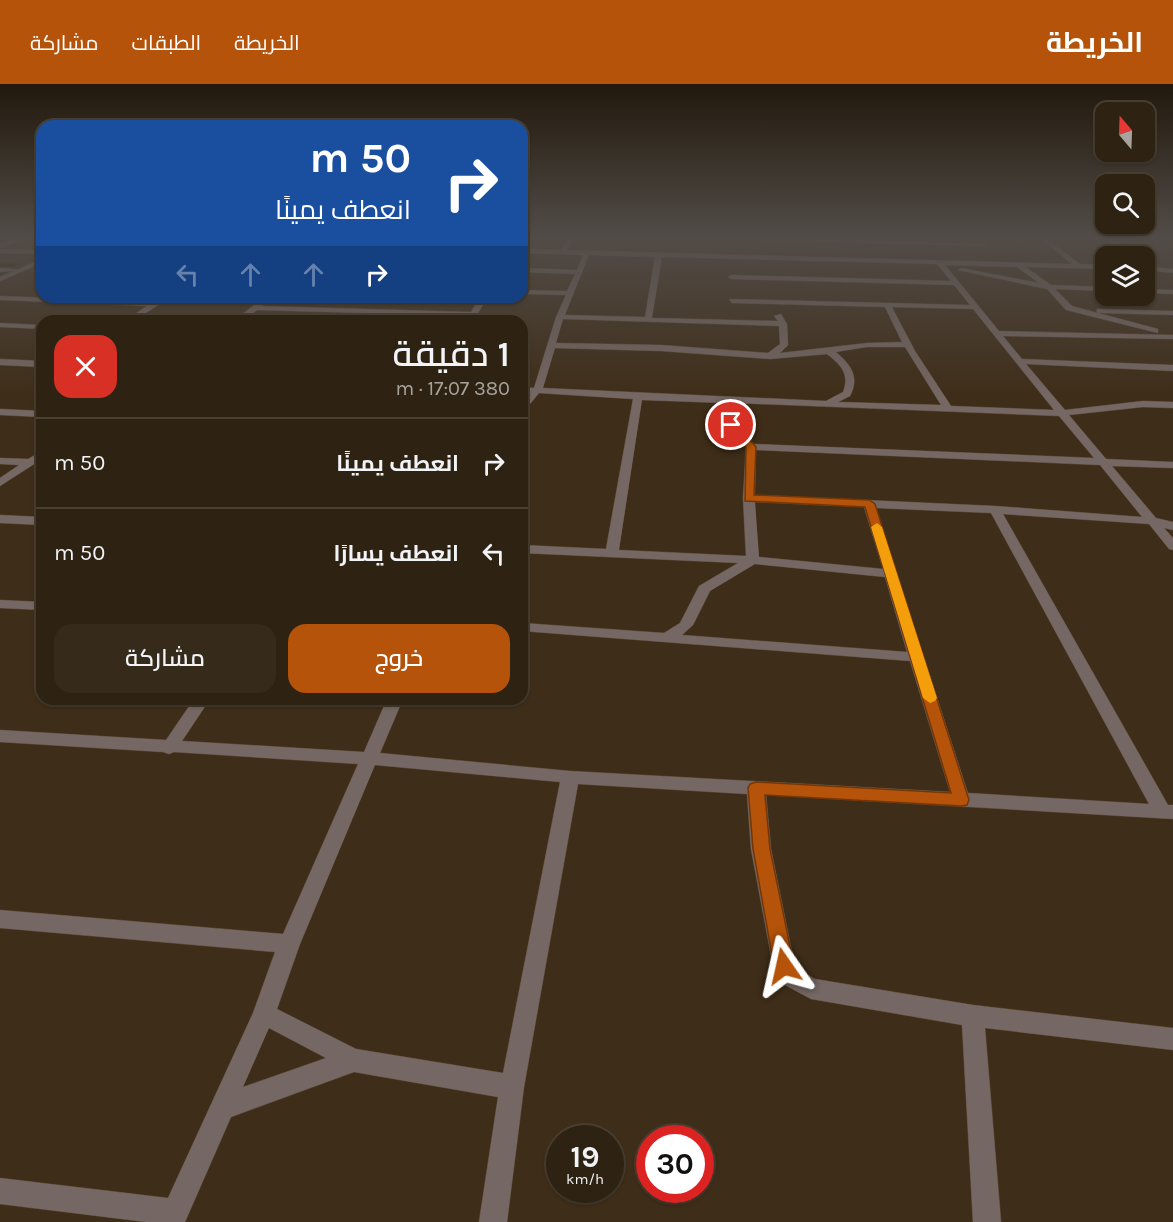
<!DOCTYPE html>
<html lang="ar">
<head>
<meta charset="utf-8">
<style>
  :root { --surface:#2e2212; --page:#362a1b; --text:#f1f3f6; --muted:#a7a49f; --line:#493f32; --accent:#b45309 }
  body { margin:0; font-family:Karla,Cairo,sans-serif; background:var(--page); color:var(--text); direction:rtl; height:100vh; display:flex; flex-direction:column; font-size:22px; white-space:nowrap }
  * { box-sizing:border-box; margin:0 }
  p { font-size:20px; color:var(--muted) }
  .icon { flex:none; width:33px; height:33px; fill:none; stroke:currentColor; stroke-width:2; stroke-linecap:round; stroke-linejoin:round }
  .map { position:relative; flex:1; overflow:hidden; direction:ltr }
  .panel { position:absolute; left:36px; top:231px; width:492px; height:390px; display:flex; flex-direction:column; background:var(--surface); border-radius:18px; box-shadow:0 2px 4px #0004,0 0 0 2px var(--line); direction:rtl }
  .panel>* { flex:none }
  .banner { position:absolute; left:36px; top:36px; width:492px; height:183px; border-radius:18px; box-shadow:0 2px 4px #0004,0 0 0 2px var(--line); direction:rtl; background:#1a4fa0; color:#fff; overflow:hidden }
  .needle { width:39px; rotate:341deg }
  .buttons { position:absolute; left:1095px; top:18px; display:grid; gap:12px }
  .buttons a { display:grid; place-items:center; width:60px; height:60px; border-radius:12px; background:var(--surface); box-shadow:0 2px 4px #0004,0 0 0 2px var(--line); font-size:30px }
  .speed { position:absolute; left:546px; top:1041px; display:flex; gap:12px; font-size:30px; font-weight:700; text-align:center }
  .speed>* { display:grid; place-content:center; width:78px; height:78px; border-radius:50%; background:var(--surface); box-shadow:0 2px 4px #0004,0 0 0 2px var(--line); line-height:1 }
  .speed small { font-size:15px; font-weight:400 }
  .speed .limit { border:9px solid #d22; background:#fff; color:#111 }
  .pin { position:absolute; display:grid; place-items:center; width:51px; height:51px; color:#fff; margin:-26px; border:3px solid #fff; border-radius:50%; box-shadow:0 2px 6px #0007 }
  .me { position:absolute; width:66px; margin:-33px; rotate:349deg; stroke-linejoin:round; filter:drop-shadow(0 0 4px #0008) }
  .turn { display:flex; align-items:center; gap:21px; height:126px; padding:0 18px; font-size:27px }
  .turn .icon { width:78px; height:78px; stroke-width:2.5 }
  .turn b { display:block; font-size:42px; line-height:51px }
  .lanes { display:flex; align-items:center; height:57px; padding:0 18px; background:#0003; justify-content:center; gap:30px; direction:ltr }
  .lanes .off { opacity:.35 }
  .round { display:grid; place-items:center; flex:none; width:63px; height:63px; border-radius:18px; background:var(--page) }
  .head { display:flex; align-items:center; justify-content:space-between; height:102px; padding:0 18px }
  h1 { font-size:36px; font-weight:600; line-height:45px }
  .primary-button { display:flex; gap:12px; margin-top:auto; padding:12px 18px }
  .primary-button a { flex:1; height:69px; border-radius:18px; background:var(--accent); color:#fff; font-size:24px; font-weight:600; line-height:69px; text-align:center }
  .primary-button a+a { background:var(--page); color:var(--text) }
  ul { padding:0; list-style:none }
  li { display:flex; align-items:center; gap:18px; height:90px; padding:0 18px; border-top:2px solid var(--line) }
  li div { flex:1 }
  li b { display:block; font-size:22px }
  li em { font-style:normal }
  header { display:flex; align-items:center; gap:36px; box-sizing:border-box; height:84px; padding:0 30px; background:var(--accent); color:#fff }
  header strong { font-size:28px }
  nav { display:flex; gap:33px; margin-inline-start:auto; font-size:21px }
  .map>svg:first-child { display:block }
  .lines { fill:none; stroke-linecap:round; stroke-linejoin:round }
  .stream { stroke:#121f03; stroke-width:3 }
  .minor-casing { stroke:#5a4936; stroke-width:1 }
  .tertiary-casing { stroke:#5a4936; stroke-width:1 }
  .minor { fill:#756763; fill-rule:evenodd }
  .tertiary { fill:#756763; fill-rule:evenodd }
  .route { fill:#b45309; stroke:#753606; stroke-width:1.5 }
  .slow { fill:#f59e0b }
</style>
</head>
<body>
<header>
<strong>الخريطة</strong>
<nav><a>الخريطة</a><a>الطبقات</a><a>مشاركة</a></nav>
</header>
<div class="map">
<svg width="1173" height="1138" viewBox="0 0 1173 1138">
  <rect width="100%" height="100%" fill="#3e2d18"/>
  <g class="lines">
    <path class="stream" d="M 0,181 L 14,181"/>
    <defs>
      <path id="minor" d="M 18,154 L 26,154 L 0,164 L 0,160 Z
        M 568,154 L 574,154 L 567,166 L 1072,180 L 1040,154 L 1046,154 L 1080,180 L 1106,181 L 1106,185 L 1026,183 L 1051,201 L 1106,203 L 1106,207 L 1055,205 L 1072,222 L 1158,245 L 1158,249 L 1066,226 L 1047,205 L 958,186 L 961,184 L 1039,199 L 1017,183 L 945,181 L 999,247 L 1173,251 L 1173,255 L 1003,252 L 1022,275 L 1173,281 L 1173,287 L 1026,280 L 1065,326 L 1143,317 L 1173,318 L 1173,324 L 1143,323 L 1069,331 L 1106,375 L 1173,378 L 1173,384 L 1112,382 L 1156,434 L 1173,438 L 1173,446 L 1164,444 L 1173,454 L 1173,466 L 1169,465 L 1149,440 L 1003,430 L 1168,721 L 1173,721 L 1173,735 L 766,711 L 771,765 L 794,878 L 801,887 L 815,895 L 973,921 L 1173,944 L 1173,966 L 985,944 L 1001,1138 L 973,1138 L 962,941 L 811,915 L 785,901 L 773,882 L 751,765 L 747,710 L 578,700 L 524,1003 L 507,1138 L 479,1138 L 498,1013 L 354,988 L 231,1033 L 185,1138 L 146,1138 L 0,1120 L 0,1094 L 168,1114 L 253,929 L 275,868 L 0,844 L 0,826 L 283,850 L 358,680 L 174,668 L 169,670 L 163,668 L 0,658 L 0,646 L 166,656 L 194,615 L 210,615 L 182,657 L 364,668 L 387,615 L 403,615 L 380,669 L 570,687 L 950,708 L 910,577 L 522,547 L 522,539 L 664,549 L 680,539 L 699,502 L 738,479 L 522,469 L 522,461 L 606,465 L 633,315 L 539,309 L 525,326 L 522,327 L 522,318 L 530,309 L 522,309 L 522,303 L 534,304 L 556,233 L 566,211 L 522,210 L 522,206 L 567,207 L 575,190 L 522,188 L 522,184 L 577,186 L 583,171 L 522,169 L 522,165 L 561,166 ZM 589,171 L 655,173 L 645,233 L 565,231 ZM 662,173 L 937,180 L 951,197 L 731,191 L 728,193 L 731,195 L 954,201 L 970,221 L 729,215 L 732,219 L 885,223 L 902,258 L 867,259 L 780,269 L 788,261 L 787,240 L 781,230 L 774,232 L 778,237 L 652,234 ZM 892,223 L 973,225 L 1054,326 L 951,322 L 915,267 ZM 563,235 L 779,242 L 780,260 L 768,269 L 661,261 L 556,259 ZM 867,263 L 905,263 L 941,321 L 838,318 L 850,312 C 860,293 851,281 836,268 ZM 555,264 L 661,267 L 770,275 L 827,270 C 841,281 850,290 843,308 L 826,317 L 543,304 ZM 642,316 L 724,319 L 729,342 L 746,363 L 743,414 L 746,472 L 619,466 ZM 734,319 L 1059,332 L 1094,374 L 754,360 L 739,342 ZM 756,366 L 1100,381 L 1142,433 L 995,422 L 755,411 ZM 755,418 L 864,423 L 883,485 L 759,473 ZM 876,424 L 991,429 L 1149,720 L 968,709 ZM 755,480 L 885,493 L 907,568 L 682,551 L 693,541 L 710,507 ZM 375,681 L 560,698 L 503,989 L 356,965 L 277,925 L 300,860 ZM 269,944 L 326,974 L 243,1003 Z
        M 693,154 L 765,154 L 987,160 L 984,162 Z
        M 1104,154 L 1111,154 L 1139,172 L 1132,172 Z
        M 0,165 L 42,166 L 42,170 L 0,169 Z
        M 1144,182 L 1173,185 L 1173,189 L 1144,186 Z
        M 0,184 L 23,186 L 0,188 Z
        M 1144,205 L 1173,206 L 1173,210 L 1144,209 Z
        M 0,212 L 154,218 L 162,213 L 171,213 L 133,237 L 124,237 L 147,222 L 0,216 Z
        M 264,213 L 273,213 L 262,222 L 471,228 L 480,213 L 488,213 L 473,237 L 467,237 L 469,232 L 257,226 L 243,237 L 234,237 Z
        M 1097,225 L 1173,227 L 1173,231 L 1100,229 L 1097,229 Z
        M 0,239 L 42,241 L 42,245 L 0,243 Z
        M 0,275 L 42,277 L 42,283 L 0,281 Z
        M 0,325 L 42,327 L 42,333 L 0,331 Z
        M 42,367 L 42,375 L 0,402 L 0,394 L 19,381 L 0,380 L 0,374 L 28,375 Z
        M 0,431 L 42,433 L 42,441 L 0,439 Z
        M 0,516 L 42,518 L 42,526 L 0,524 Z"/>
      <path id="tertiary" d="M 42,175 L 42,179 L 0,197 L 0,193 Z"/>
    </defs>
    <use href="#minor" class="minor-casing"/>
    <use href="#tertiary" class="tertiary-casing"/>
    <use href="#minor" class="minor"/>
    <use href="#tertiary" class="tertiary"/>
  </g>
  <linearGradient id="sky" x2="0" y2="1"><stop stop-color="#22190d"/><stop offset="0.49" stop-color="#524c48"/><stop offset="1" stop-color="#524c48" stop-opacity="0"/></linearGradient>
  <rect width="1173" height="313" fill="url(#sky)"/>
  <path class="route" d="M 728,339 L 735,339 L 756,363 L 754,411 L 869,416 L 875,420 L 969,716 L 967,721 L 961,722 L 765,711 L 770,765 L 794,882 L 791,888 L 784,891 L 777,888 L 774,882 L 753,765 L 748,704 L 750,700 L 756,698 L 951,709 L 865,423 L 745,417 L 746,363 L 728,343 Z"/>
  <path class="slow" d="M 877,439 L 882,443 L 937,614 L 935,617 L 930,619 L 923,614 L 871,443 Z"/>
</svg>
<div class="buttons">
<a><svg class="needle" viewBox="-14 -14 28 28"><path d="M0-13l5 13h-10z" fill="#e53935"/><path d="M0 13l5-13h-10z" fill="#a7a49f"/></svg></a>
<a><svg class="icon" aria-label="search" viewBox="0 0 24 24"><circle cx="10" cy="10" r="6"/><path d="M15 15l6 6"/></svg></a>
<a><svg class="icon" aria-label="layers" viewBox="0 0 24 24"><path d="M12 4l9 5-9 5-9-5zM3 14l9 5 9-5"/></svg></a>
</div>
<div class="speed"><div>19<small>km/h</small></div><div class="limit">30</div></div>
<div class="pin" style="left:731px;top:341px;background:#d93025"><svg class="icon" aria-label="arrive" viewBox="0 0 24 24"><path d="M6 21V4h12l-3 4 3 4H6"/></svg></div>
<svg class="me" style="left:784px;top:882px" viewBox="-20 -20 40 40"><path d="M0-17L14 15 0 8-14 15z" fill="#b45309" stroke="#fff" stroke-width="4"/></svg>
<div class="banner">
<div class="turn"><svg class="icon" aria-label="right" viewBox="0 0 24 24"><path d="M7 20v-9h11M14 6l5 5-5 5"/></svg><div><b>50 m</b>انعطف يمينًا</div></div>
<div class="lanes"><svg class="icon off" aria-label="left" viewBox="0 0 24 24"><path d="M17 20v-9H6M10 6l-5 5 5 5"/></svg><svg class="icon off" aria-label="ahead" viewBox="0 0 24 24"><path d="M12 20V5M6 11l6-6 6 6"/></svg><svg class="icon off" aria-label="ahead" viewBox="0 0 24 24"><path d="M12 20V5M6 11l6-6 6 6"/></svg><svg class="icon" aria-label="right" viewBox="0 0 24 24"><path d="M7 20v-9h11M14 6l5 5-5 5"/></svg></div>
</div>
<section class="panel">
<div class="head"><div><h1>1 دقيقة</h1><p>380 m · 17:07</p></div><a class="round" style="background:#d93025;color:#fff"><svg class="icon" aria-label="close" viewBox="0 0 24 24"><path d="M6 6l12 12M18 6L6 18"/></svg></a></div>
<ul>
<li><svg class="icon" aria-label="right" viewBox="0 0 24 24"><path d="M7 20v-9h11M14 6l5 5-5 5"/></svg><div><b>انعطف يمينًا</b></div><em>50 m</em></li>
<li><svg class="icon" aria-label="left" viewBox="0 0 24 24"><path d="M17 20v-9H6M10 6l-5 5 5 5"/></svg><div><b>انعطف يسارًا</b></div><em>50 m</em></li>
</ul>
<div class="primary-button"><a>خروج</a><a>مشاركة</a></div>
</section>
</div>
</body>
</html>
